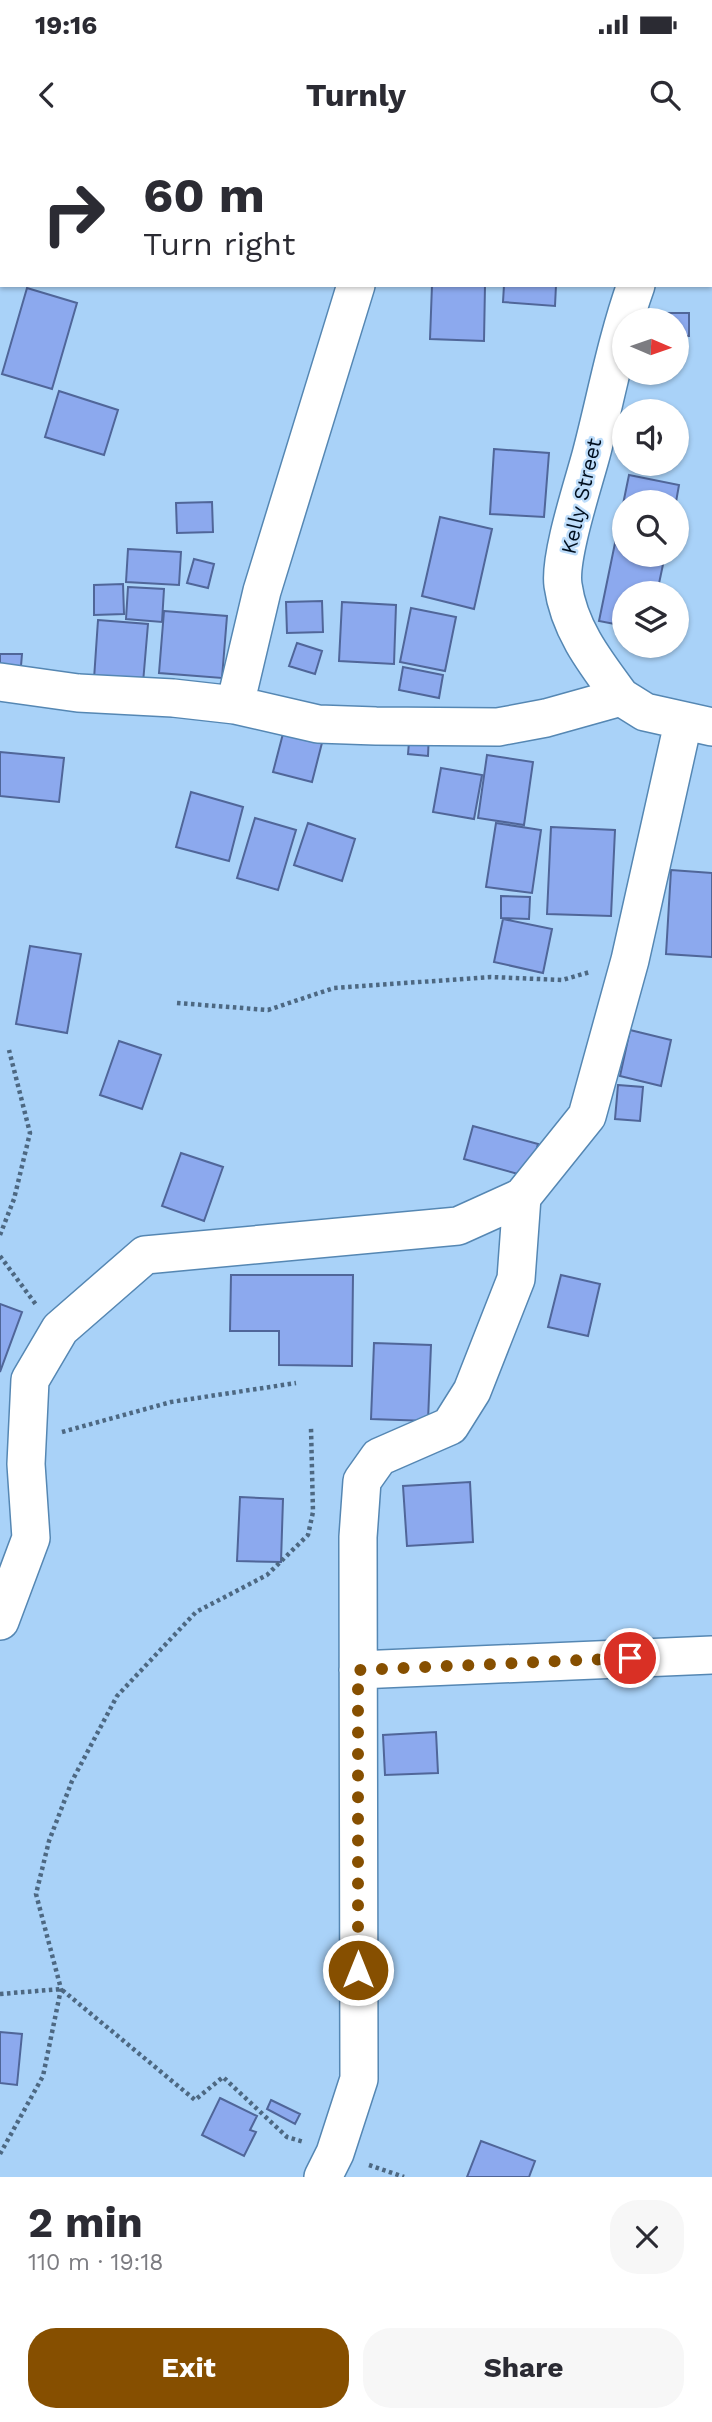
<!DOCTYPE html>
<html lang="en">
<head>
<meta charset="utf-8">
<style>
  :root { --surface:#fff; --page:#f7f7f7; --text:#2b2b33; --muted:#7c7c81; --accent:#864f00 }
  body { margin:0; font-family:"Work Sans",sans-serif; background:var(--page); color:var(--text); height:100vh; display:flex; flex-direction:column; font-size:26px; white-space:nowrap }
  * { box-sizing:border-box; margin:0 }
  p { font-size:23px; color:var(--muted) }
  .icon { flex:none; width:38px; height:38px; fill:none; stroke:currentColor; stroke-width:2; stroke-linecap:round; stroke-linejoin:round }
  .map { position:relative; height:2037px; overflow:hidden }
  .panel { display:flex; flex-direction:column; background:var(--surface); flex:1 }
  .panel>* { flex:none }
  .top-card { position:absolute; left:0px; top:0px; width:712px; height:147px; box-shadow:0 2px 5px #0004; background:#fff; color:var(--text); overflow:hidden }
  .needle { width:46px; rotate:92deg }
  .buttons { position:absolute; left:612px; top:168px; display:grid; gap:14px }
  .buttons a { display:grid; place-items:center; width:77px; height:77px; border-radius:50%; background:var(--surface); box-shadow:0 2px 5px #0004; font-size:35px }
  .pin { position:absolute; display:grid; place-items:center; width:60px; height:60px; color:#fff; margin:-30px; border:4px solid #fff; border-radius:50%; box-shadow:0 2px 7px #0007 }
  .me { position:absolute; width:77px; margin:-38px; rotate:0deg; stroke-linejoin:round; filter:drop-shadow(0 0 5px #0008) }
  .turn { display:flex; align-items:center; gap:24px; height:147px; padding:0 28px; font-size:32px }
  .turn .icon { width:91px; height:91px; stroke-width:2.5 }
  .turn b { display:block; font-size:49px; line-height:60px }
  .round { display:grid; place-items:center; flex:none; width:74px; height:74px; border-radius:28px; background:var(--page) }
  .summary { display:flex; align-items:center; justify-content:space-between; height:119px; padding:0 28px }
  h1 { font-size:42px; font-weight:700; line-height:52px }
  .button { display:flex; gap:14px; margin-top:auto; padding:14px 28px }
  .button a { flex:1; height:80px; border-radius:28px; background:var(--accent); color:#fff; font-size:28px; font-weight:700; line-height:80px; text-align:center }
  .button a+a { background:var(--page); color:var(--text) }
  .status { display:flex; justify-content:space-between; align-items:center; height:49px; padding:0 35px; background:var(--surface); direction:ltr }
  .status svg { height:19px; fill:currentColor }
  header { display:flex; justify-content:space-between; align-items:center; height:91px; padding:0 28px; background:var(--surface); font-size:32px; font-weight:700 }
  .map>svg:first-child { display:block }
  .building { fill:#8ca9ee; stroke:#506699; stroke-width:2 }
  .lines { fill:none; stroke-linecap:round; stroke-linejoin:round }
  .minor-casing { stroke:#5587b3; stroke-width:40 }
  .path { stroke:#4d6882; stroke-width:4.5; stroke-dasharray:3.5 3.5; stroke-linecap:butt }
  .minor { stroke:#fff; stroke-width:37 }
  .route { stroke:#864f00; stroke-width:12; stroke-dasharray:0 21.6 }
  .labels { text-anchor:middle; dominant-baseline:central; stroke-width:5; stroke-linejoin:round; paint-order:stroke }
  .street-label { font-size:21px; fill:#000f1f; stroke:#bfdefb }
</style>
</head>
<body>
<div class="status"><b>19:16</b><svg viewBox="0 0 49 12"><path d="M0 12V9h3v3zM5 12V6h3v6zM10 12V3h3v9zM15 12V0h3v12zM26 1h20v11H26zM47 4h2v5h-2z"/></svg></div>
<header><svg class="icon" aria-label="back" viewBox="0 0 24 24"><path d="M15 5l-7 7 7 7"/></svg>Turnly<svg class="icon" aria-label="search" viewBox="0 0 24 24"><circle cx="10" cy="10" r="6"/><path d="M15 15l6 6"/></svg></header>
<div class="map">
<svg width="712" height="2037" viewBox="0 0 712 2037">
  <rect width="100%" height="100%" fill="#a9d2f8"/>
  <path class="building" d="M 432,145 L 485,145 L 484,201 L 430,199 Z
    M 504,145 L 556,145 L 555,166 L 503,162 Z
    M 27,148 L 77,163 L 52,249 L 2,234 Z
    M 662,173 L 689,173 L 689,196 L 677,196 L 677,180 L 662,180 Z
    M 59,251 L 118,270 L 104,315 L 45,297 Z
    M 494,309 L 549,313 L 544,377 L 490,374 Z
    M 629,335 L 679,345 L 676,362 L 625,362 L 625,415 L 665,415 L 657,453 L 625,453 L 625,486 L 599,481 Z
    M 212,362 L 213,392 L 177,393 L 176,363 Z
    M 440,377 L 492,389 L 474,469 L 422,456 Z
    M 128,409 L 181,412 L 179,445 L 126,442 Z
    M 194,419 L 214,424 L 208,448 L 187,443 Z
    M 123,444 L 124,474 L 94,475 L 94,445 Z
    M 128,447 L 164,449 L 162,482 L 126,479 Z
    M 322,461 L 323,492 L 287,493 L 286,462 Z
    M 342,462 L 396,465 L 394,524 L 339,521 Z
    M 411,468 L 456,477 L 445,531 L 400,522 Z
    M 164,471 L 227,476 L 222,538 L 159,533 Z
    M 98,480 L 148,484 L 143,543 L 94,539 Z
    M 297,503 L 322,511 L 315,534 L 289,526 Z
    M 0,514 L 22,514 L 21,526 L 0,526 Z
    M 403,527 L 443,535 L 439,558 L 399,550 Z
    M 285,586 L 324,595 L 312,642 L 273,632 Z
    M 410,590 L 429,592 L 428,616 L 408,614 Z
    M 0,612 L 64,618 L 59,662 L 0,656 Z
    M 487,615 L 533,622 L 524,685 L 478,678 Z
    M 441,628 L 482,635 L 474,679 L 433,672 Z
    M 191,652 L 243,667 L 229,721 L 176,707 Z
    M 255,678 L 296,690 L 278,750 L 237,738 Z
    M 308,683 L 355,699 L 342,741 L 294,725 Z
    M 496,683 L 541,690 L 532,753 L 486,747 Z
    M 551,687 L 615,690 L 611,776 L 547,774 Z
    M 671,730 L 712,733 L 712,817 L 666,814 Z
    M 501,756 L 530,757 L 529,779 L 501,778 Z
    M 503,779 L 552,789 L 543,833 L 494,822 Z
    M 30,806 L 81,814 L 67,893 L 16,884 Z
    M 630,890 L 671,900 L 661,946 L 620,936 Z
    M 119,901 L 161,915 L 142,969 L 100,955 Z
    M 618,945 L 643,947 L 640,981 L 615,979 Z
    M 473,986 L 538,1004 L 529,1037 L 464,1019 Z
    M 181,1013 L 223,1027 L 204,1081 L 162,1066 Z
    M 231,1135 L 353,1135 L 352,1226 L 279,1225 L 279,1191 L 230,1191 Z
    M 561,1135 L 600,1144 L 588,1196 L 548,1187 Z
    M 0,1164 L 22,1172 L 0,1232 Z
    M 374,1203 L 431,1205 L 428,1281 L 371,1279 Z
    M 470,1342 L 473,1402 L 407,1406 L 403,1346 Z
    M 240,1357 L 283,1359 L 281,1422 L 237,1421 Z
    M 436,1592 L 438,1633 L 385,1635 L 383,1595 Z
    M 0,1892 L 22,1894 L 17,1945 L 0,1943 Z
    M 220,1958 L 257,1976 L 250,1990 L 256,1992 L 244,2016 L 202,1995 Z
    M 271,1960 L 300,1974 L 295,1984 L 267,1969 Z
    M 481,2001 L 535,2021 L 529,2037 L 467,2037 Z"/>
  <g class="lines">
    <defs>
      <path id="minor" d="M 396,2 L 396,0
        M 687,2 L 688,0
        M 0,542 L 78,553 L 173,558 L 235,565 L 318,584 L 376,586 L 498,587 L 546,578 L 621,557 L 645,572 L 712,587
        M 621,557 C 595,522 569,489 563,445 C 559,417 583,345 591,315 C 606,258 616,201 636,145
        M 235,565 L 262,451 L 356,145
        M 0,1481 L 31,1398 L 26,1324 L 30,1240 L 60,1189 L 145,1115 L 458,1086 L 522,1057 L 587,976 L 630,820 L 683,583
        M 358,1530 L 712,1515
        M 323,2037 L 335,2013 L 359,1939 L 358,1397 L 362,1341 L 379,1317 L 450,1286 L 472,1251 L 516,1139 L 522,1057"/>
    </defs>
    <use href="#minor" class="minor-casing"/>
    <path class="path" d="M 177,863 L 268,870 L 334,848 L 491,837 L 562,840 L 590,832
      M 0,1095 L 14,1059 L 30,993 L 9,910
      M 0,1116 L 37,1166
      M 62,1292 L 171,1262 L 296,1243
      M 0,1854 L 61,1849 L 195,1960 L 223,1937 L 287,1997 L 304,2002
      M 0,2014 L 43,1936 L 61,1849 L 36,1754 L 49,1701 L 72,1641 L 117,1556 L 196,1472 L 267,1435 L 308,1395 L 313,1372 L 311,1288
      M 369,2025 L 404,2037"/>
    <use href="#minor" class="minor"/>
  </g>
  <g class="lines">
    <path class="route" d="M 358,1830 L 358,1530 L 630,1518"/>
  </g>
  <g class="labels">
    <g class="street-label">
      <text transform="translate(581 356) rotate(-77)">Kelly Street</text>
    </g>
  </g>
</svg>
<div class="buttons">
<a><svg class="needle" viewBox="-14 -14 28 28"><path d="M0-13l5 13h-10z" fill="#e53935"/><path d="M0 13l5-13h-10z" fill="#7c7c81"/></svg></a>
<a><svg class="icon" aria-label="sound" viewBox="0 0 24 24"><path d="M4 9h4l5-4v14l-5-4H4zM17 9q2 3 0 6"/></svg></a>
<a><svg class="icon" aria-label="search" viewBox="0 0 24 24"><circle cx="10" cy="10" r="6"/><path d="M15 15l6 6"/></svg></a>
<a><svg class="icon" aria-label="layers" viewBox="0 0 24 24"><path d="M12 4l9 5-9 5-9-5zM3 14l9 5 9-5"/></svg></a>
</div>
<div class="pin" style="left:630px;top:1518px;background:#d93025"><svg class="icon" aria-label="arrive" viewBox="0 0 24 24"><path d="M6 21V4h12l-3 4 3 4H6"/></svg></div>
<svg class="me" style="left:358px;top:1830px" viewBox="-20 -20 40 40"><circle r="17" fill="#864f00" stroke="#fff" stroke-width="3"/><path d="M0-11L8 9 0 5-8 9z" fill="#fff"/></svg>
<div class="top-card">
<div class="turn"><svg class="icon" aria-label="right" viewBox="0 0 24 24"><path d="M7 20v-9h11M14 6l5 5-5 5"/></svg><div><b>60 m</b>Turn right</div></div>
</div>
</div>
<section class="panel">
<div class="summary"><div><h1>2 min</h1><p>110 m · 19:18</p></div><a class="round"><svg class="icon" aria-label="close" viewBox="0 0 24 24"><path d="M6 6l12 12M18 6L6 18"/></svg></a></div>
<div class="button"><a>Exit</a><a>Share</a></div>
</section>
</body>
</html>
